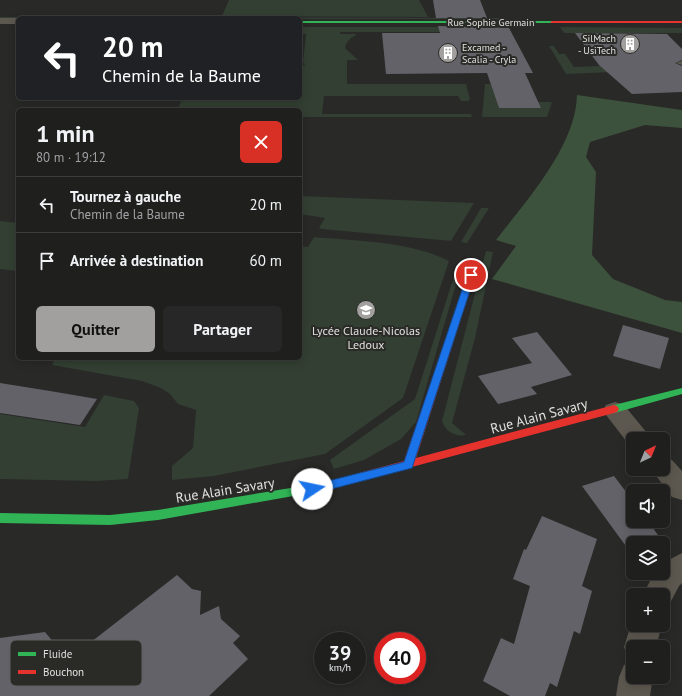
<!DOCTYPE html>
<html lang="fr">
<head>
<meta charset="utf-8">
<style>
  :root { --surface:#1f1f1e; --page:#272727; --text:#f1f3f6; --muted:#a1a2a4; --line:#3c3d3c; --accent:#a1a09e }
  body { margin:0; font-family:"PT Sans",sans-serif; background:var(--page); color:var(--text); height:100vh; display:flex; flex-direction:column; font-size:15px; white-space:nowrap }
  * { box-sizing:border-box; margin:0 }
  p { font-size:13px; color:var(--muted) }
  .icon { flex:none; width:22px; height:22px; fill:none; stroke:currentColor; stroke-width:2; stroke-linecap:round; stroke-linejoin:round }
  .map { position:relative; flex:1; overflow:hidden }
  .details { position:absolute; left:16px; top:108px; width:286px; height:252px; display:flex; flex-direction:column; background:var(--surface); border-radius:6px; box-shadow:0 2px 10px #0003,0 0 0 1px var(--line) }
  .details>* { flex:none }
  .banner { position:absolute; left:16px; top:16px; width:286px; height:84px; border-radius:6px; box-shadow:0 2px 10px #0003,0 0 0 1px var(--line); background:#202124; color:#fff; overflow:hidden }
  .needle { width:26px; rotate:43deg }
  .buttons { position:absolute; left:626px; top:432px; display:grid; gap:8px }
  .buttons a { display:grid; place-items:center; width:44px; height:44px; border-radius:6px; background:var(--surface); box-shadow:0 2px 10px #0003,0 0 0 1px var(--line); font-size:20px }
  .speed { position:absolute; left:314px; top:632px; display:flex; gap:8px; font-size:20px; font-weight:700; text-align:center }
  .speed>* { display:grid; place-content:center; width:52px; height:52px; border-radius:50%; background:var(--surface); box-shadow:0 2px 10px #0003,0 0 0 1px var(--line); line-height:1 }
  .speed small { font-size:10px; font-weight:400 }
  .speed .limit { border:6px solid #d22; background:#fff; color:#111 }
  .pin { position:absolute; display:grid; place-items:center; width:34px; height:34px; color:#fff; margin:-17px; border:2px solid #fff; border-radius:50%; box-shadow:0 1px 4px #0007 }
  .me { position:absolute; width:44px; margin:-22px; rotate:79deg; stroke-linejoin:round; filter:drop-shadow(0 0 3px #0008) }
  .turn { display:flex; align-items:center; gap:14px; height:84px; padding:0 20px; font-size:18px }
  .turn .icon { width:52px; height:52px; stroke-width:2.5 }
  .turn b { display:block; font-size:28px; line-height:34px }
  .round { display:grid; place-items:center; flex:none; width:42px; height:42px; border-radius:6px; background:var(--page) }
  .head { display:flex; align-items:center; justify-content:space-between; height:68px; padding:0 20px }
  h1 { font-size:24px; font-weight:700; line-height:30px }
  .cta { display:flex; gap:8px; margin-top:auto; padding:8px 20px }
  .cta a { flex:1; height:46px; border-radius:6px; background:var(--accent); color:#111; font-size:16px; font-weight:700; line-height:46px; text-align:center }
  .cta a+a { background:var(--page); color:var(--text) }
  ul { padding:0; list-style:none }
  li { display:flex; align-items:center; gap:12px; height:56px; padding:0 20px; border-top:1px solid var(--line) }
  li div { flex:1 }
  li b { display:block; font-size:15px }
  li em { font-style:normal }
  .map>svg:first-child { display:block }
  .green { fill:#323f32 }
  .forest { fill:#3d523c }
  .building { fill:#636268 }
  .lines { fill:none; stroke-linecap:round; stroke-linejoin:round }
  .lane { fill:#5d584f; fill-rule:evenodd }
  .street { fill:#5d584f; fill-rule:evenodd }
  .fast { fill:#30b455; fill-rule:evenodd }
  .jam { fill:#e5322d; fill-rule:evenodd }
  .route { fill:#1a73e8; stroke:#114b97 }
  .labels { text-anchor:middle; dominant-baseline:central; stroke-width:4; stroke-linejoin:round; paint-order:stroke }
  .far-street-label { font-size:10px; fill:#e1e0de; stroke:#2a2a27 }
  .far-poi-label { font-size:10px; fill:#e1e0de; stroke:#2a2a27; text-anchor:end }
  .poi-label { font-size:12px; fill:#e1e0de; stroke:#2a2a27 }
  .near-street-label { font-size:14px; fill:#e1e0de; stroke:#2a2a27 }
  .key { fill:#2a2a27; stroke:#61615e; stroke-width:1 }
  .key-label { font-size:11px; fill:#e1e0de }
</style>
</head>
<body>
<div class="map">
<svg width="682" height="696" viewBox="0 0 682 696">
  <rect width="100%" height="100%" fill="#292928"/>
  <path class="green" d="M 229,0 L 419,0 L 428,17 L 222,16 Z
    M 0,17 L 506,18 L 506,19 L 0,19 Z
    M 300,27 L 496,27 L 498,32 L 340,32 L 340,34 L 357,34 C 351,38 346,41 345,48 L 358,60 L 347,60 L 347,84 L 466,84 L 470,99 L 468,101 L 461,101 L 458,96 L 324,96 L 322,114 L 471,114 L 472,117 L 300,117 L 300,110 L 177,110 L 183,98 L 300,98 L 300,66 L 305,65 L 303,62 L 306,34 L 300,34 Z
    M 560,27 L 682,28 L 682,33 L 564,33 Z
    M 549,46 L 554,46 L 559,54 L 565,54 L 574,67 L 600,66 L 595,60 L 671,60 L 682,69 L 566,74 Z
    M 485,84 L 491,84 L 499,108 L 541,108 L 538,102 L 552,102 L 547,117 L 482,117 Z
    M 300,196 L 474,203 L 451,241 L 322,229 L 319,228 L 325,218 L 300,214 Z
    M 481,208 L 489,208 L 467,243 L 461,242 Z
    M 0,221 L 18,223 L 18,271 L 0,269 Z
    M 314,237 C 358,241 409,241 449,261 L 403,398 L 325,454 L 214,476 L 172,480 L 172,466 L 193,448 L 196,410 L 178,404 L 170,394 L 161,388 L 142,381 L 52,365 L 55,359 L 61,358 L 300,358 L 300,246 L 308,247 Z
    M 486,251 L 493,252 L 475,338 L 452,423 L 466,435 C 456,437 445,432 442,421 Z
    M 457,267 L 461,267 L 416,422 L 401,439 L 364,460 L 334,469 L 330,460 L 415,399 Z
    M 104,395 L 134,401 L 139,408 L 128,479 L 95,481 L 0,479 L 0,414 L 85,427 Z"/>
  <path class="forest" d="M 577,95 L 682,110 L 682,128 L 645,125 L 590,142 L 586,157 L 596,172 L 592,255 L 613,279 L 665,300 L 682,302 L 682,333 L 492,279 L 516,246 L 496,240 C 526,201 576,146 577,95 Z"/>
  <path class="building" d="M 433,0 L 480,0 L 487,18 L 436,18 Z
    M 438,26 L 509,28 L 533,73 L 525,73 L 541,108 L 499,108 L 487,73 L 386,74 L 382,33 L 440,33 Z
    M 575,33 L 667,34 L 682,49 L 682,60 L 675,63 L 682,66 L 682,92 L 632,94 L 599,65 Z
    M 623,325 L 669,338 L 660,369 L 613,356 Z
    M 537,332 L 572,375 L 531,387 L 537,394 L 498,404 L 478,376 L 532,363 L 512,338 Z
    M 0,383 L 50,391 L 97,399 L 80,425 L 0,413 Z
    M 614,476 L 633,501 L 633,521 L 648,521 L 660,538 L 646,543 L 633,543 L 633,548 L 628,549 L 582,486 Z
    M 542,516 L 597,539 L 582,586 L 592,591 L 580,634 L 574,631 L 557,687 L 550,683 L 545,696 L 510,696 L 483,681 L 501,638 L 514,644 L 530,586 L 513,579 L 524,549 L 526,550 Z
    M 177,575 L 192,589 L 201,591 L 200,615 L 219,606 L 221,619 L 240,636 L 233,643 L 248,659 L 209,696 L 0,696 L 0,638 L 45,632 L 68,660 Z"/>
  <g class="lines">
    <path class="lane" d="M 682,61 L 682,65 L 676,63 L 678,62 Z"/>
    <path class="street" d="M 0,18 L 18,18 L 18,24 L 0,24 Z
      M 615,402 L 624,405 L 652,439 L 633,439 L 633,447 L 630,446 L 603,411 L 606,405 Z
      M 663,457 L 672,460 L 682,471 L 682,500 L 672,497 L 651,469 L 663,469 Z
      M 682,553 L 682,583 L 679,586 L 669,605 L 663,607 L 663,595 L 643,595 L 654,573 L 663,573 L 663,563 Z
      M 633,618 L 633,625 L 662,625 L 656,647 L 633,647 L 633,660 L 628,658 L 624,647 Z
      M 633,661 L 633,677 L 653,677 L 650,696 L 616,696 L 619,677 L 624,665 Z"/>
    <path class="fast" d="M 300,21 L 552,21 L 554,22 L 552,23 L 300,23 Z
      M 682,388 L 682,394 L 614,413 L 611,412 L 609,409 L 611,406 L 614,405 Z
      M 363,472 L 367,473 L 368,476 L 367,479 L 327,490 L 158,520 L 110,525 L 0,523 L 0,513 L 110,515 L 158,510 L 327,482 Z"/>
    <path class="jam" d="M 552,21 L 682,21 L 682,23 L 550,23 Z
      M 468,273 L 471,273 L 475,275 L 416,458 L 614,405 L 617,406 L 619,409 L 617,412 L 614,413 L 363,480 L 359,479 L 358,476 L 359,473 L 404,461 Z"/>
  </g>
  <path class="route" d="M 471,272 L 475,275 L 412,468 L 312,494 L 308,492 L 306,489 L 308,486 L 404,462 L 467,275 Z"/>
  <defs>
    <symbol id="building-disc" viewBox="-11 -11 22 22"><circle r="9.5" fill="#a1a09e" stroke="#2a2a27"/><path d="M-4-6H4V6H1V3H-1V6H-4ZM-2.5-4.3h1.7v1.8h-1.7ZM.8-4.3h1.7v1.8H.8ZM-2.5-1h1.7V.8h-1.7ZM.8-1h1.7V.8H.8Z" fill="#fff"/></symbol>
    <symbol id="school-disc" viewBox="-11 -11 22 22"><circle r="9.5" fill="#a1a09e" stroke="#2a2a27"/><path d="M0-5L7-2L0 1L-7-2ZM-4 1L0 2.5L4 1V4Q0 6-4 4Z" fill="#fff"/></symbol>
  </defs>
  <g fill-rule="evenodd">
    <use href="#building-disc" x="619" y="33" width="22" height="22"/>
    <use href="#building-disc" x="437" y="42" width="22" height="22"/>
    <use href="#school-disc" x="355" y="299" width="22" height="22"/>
  </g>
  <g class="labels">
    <g class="far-street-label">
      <text x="491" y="22">Rue Sophie Germain</text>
    </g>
    <g class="far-poi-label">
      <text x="616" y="38">SilMach<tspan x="616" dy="12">- UsiTech</tspan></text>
      <text x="462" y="47" text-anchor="start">Excamed -<tspan x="462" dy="12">Scalia - Cryla</tspan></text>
    </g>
    <g class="poi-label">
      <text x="366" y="330">Lycée Claude-Nicolas<tspan x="366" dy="14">Ledoux</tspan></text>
    </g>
    <g class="near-street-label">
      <text transform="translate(539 416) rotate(-15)">Rue Alain Savary</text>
      <text transform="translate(225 490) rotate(-9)">Rue Alain Savary</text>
    </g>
  </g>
  <rect x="10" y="640" width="132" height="46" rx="6" class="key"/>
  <rect x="18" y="652" width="18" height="4" fill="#30b455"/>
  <rect x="18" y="670" width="18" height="4" fill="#e5322d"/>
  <g class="key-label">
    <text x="43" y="658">Fluide</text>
    <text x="43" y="676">Bouchon</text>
  </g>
</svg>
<div class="buttons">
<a><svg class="needle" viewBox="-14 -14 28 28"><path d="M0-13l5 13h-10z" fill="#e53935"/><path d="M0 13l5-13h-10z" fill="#a1a2a4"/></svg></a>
<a><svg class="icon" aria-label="sound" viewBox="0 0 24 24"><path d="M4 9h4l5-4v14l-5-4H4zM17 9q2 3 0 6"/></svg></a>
<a><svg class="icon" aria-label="layers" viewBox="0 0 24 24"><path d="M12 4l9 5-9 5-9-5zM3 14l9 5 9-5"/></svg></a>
<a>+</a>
<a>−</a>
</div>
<div class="speed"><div>39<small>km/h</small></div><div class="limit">40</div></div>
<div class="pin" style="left:471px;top:275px;background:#d93025"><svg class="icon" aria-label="arrive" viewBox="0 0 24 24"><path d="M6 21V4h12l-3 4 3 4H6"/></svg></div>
<svg class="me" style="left:312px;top:489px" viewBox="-20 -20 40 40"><circle r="19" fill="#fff"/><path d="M0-13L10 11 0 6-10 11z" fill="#1a73e8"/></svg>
<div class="banner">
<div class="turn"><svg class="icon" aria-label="left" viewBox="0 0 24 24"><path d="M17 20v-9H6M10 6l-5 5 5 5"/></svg><div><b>20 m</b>Chemin de la Baume</div></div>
</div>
<section class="details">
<div class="head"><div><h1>1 min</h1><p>80 m · 19:12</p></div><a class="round" style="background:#d93025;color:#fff"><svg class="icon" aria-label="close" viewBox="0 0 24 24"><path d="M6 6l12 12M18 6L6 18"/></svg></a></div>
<ul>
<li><svg class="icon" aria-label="left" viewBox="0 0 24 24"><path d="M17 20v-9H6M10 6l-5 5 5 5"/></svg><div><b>Tournez à gauche</b><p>Chemin de la Baume</p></div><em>20 m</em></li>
<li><svg class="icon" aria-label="arrive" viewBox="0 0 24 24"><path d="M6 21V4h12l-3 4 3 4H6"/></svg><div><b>Arrivée à destination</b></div><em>60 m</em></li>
</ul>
<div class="cta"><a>Quitter</a><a>Partager</a></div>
</section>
</div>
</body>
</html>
